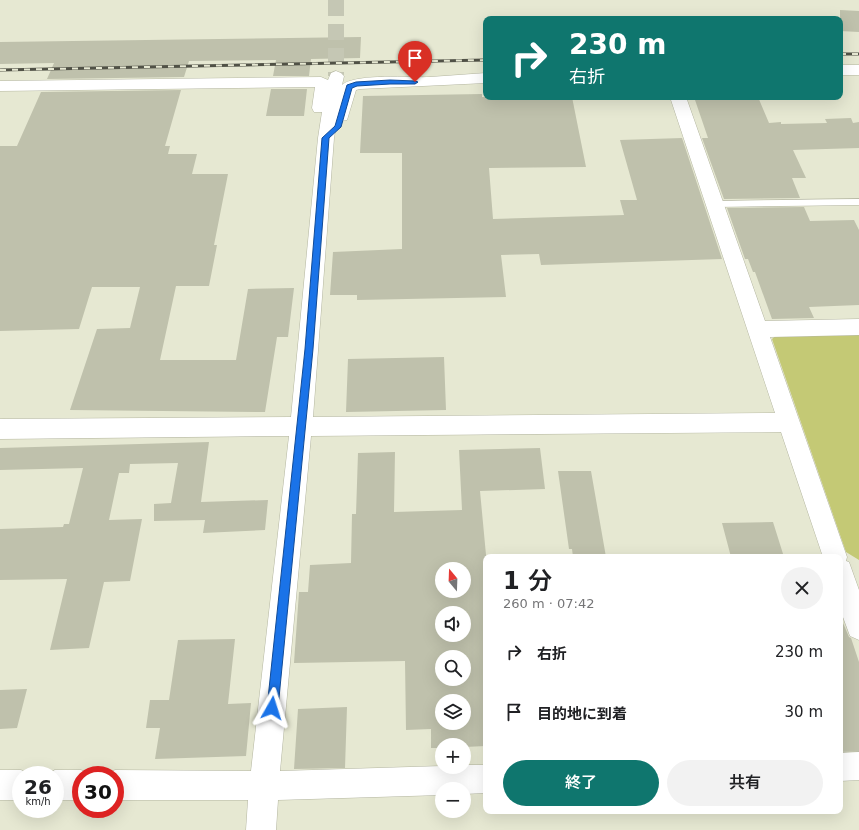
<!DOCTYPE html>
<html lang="ja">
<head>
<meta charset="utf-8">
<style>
  :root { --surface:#fff; --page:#f2f2f2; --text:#202124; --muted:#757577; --accent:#0f766e }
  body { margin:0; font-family:"DejaVu Sans","Noto Sans JP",sans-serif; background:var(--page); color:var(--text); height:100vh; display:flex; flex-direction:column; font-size:15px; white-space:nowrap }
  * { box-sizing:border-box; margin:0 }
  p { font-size:13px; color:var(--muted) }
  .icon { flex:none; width:22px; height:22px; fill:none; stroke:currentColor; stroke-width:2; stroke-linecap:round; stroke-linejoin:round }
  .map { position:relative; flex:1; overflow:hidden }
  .details { position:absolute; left:483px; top:554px; width:360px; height:260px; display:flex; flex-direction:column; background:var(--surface); border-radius:8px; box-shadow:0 4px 16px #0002 }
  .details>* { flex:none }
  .top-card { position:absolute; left:483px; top:16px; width:360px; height:84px; border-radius:8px; box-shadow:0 4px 16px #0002; background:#0f766e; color:#fff; overflow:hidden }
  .needle { width:26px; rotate:341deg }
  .fabs { position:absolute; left:435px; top:562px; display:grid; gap:8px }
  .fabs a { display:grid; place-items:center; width:36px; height:36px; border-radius:50%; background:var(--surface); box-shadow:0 4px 16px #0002; font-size:20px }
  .speed { position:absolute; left:12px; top:766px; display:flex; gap:8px; font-size:20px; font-weight:700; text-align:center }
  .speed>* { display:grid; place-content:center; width:52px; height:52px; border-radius:50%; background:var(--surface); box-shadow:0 4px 16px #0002; line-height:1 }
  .speed small { font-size:10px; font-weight:400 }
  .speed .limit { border:6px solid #d22; background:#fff; color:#111 }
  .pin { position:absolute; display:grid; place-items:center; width:34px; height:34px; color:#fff; margin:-41px -17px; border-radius:50% 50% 50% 0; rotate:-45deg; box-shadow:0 0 4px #0007 }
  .pin .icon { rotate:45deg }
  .me { position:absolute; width:44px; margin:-22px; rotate:6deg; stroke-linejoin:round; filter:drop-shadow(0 0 3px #0008) }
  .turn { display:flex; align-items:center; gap:14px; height:84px; padding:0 20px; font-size:18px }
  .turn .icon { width:52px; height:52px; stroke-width:2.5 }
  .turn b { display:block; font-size:28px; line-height:34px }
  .round { display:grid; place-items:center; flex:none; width:42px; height:42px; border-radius:21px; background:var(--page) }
  .overview { display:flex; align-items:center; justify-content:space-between; height:68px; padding:0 20px }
  h1 { font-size:24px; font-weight:600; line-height:30px }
  .button { display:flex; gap:8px; margin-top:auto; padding:8px 20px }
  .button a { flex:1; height:46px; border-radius:24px; background:var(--accent); color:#fff; font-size:16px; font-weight:600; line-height:46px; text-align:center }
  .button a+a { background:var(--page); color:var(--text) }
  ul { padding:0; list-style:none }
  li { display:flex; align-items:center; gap:12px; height:60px; padding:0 20px }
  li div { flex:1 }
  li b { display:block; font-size:15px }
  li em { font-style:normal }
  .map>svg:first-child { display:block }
  .green { fill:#c4c975 }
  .building { fill:#bfc1ac; fill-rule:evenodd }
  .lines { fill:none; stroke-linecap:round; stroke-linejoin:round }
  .minor-tunnel { stroke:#c5c7b4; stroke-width:16; stroke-dasharray:16 8; stroke-linecap:butt }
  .service-casing { stroke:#b4b6a1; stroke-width:1 }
  .minor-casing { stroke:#b4b6a1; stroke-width:1 }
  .service { fill:#fff; fill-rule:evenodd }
  .minor { fill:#fff; fill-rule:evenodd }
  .rail-casing { stroke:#505146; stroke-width:3 }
  .rail { stroke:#e6e8d2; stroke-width:2; stroke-dasharray:6; stroke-linecap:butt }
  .route { fill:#1a73e8; stroke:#114b97 }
</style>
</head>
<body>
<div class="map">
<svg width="859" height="830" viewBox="0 0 859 830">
  <rect width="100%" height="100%" fill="#e6e8d2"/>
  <path class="green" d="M 859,331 L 859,560 L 846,552 L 772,339 L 780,332 Z"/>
  <path class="building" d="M 840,10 L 859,11 L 859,32 L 840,31 Z
    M 361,37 L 360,58 L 311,59 L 309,76 L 273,76 L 276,60 L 189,61 L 184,77 L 47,79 L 54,63 L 0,64 L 0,42 Z
    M 271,89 L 307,89 L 304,116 L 266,116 Z
    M 181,90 L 165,146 L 170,146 L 168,154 L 197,154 L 192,174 L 228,174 L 214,245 L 217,245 L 209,286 L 176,286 L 160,360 L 236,360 L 248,289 L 294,288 L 288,337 L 277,337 L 265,412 L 70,410 L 97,329 L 130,328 L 140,287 L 92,287 L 79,329 L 0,331 L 0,146 L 17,146 L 41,92 Z
    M 482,94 L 482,97 L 572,97 L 586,167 L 489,168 L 493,219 L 624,215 L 620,200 L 637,200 L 620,140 L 682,138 L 722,259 L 541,265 L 539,254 L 501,255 L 506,297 L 357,300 L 357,295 L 330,295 L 333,252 L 402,249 L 402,153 L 360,153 L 363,96 Z
    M 694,97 L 758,97 L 769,123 L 781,122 L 781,124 L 827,123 L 825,119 L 851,118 L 853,123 L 859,122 L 859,148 L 793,150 L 806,178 L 792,178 L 800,198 L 724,199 L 702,138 L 708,138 Z
    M 804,207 L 810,221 L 854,220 L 859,230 L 859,305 L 809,307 L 814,318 L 772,319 L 755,272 L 753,272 L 748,259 L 745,259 L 727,208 Z
    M 444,357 L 446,410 L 346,412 L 348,359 Z
    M 209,442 L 201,502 L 268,500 L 265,530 L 203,533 L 205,520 L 154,521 L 154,504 L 171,503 L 178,463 L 130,464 L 129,473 L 119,473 L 109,520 L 142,519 L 130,581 L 104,582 L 89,648 L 50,650 L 67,579 L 0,580 L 0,529 L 63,527 L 64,524 L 69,524 L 83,468 L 0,470 L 0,448 Z
    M 540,448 L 545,489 L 480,491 L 486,555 L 486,746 L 464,747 L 464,745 L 442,745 L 442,748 L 431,748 L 431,729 L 406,730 L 405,661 L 294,663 L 299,592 L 308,592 L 310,565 L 351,563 L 352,514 L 356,514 L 358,453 L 395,452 L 394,512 L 462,510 L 459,450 ZM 442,569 L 464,569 L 464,591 L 442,591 ZM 442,613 L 464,613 L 464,635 L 442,635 ZM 442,657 L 464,657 L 464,679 L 442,679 ZM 442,701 L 464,701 L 464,723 L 442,723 Z
    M 558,471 L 591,471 L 606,557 L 573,557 L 572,549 L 569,549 Z
    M 773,522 L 784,557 L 731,557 L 722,523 Z
    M 840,616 L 849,637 L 851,638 L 859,662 L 859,751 L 840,752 Z
    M 235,639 L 228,704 L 251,703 L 246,756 L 155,759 L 160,728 L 146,728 L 150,700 L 169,700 L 178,640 Z
    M 27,689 L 17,728 L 0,729 L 0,690 Z
    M 347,707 L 345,768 L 294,769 L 298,709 Z"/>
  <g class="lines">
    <path class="minor-tunnel" d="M 336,0 L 336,76"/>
    <defs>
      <path id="service" d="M 859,199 L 859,205 L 715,207 L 711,204 L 715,201 Z"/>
      <path id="minor" d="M 840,65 L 859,65 L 859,75 L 840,75 Z
        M 336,71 L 341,73 L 344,76 L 342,85 C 356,73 411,78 430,77 C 449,76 467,74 486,73 L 486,83 L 360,89 L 356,90 L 347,120 L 341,121 L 337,120 L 334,138 L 313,417 L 775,413 L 670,97 L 686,97 L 765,321 L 859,319 L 859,335 L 770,337 L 847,557 L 846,561 L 849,562 L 859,590 L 859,640 L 850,636 L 840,609 L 840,557 L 823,557 L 781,432 L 311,436 L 280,771 L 442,766 L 464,767 L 464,765 L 486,765 L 486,793 L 464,794 L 464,789 L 442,789 L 442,795 L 278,800 L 276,830 L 246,830 L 248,800 L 115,800 L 115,775 L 105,775 L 115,770 L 251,771 L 289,436 L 0,439 L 0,419 L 291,417 L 318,138 L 322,112 L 314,112 L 312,108 L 315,87 L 0,91 L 0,81 L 321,77 L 328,80 L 331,73 Z
        M 859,752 L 859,780 L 840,781 L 840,753 Z
        M 0,770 L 21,770 L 31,775 L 21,775 L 21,800 L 0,800 Z
        M 55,770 L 81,770 L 91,775 L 81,775 L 81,800 L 55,800 L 55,775 L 45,775 Z"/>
    </defs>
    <use href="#service" class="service-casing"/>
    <use href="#minor" class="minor-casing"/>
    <use href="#service" class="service"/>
    <use href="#minor" class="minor"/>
    <defs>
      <path id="rail" d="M 840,54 L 859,54
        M 0,70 L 486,60"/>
    </defs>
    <use href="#rail" class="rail-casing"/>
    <use href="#rail" class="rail"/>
  </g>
  <path class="route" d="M 390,80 L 415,81 L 418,82 L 415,84 L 390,84 L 357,86 L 352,88 L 341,127 L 329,138 L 313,349 L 278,708 L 276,712 L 272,714 L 268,712 L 267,708 L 305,349 L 322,138 L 335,126 L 347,85 L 356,82 Z"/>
</svg>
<div class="fabs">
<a><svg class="needle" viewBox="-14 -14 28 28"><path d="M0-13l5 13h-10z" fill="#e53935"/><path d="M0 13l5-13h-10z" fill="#757577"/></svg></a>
<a><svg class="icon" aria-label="sound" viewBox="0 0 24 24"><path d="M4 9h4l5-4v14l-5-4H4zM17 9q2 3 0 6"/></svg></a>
<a><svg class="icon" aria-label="search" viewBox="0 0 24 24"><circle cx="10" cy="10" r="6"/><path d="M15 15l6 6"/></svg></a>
<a><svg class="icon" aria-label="layers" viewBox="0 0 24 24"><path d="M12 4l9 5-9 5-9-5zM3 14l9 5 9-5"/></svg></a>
<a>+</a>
<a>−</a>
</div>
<div class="speed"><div>26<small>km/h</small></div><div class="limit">30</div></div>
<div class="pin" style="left:415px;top:82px;background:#d93025"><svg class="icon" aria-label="arrive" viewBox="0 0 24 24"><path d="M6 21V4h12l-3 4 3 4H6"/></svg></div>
<svg class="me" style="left:272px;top:708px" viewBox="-20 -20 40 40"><path d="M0-17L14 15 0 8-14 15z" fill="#1a73e8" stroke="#fff" stroke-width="4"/></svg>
<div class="top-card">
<div class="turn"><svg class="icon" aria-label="right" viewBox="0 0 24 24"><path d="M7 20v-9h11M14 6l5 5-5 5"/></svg><div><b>230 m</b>右折</div></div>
</div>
<section class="details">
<div class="overview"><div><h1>1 分</h1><p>260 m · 07:42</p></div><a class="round"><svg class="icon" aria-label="close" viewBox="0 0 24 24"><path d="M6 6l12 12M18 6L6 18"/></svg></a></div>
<ul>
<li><svg class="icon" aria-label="right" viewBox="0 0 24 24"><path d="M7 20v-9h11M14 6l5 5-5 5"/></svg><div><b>右折</b></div><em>230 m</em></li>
<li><svg class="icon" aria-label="arrive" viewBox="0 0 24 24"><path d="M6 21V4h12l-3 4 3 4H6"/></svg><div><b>目的地に到着</b></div><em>30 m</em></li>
</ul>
<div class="button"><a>終了</a><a>共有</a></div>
</section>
</div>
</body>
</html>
